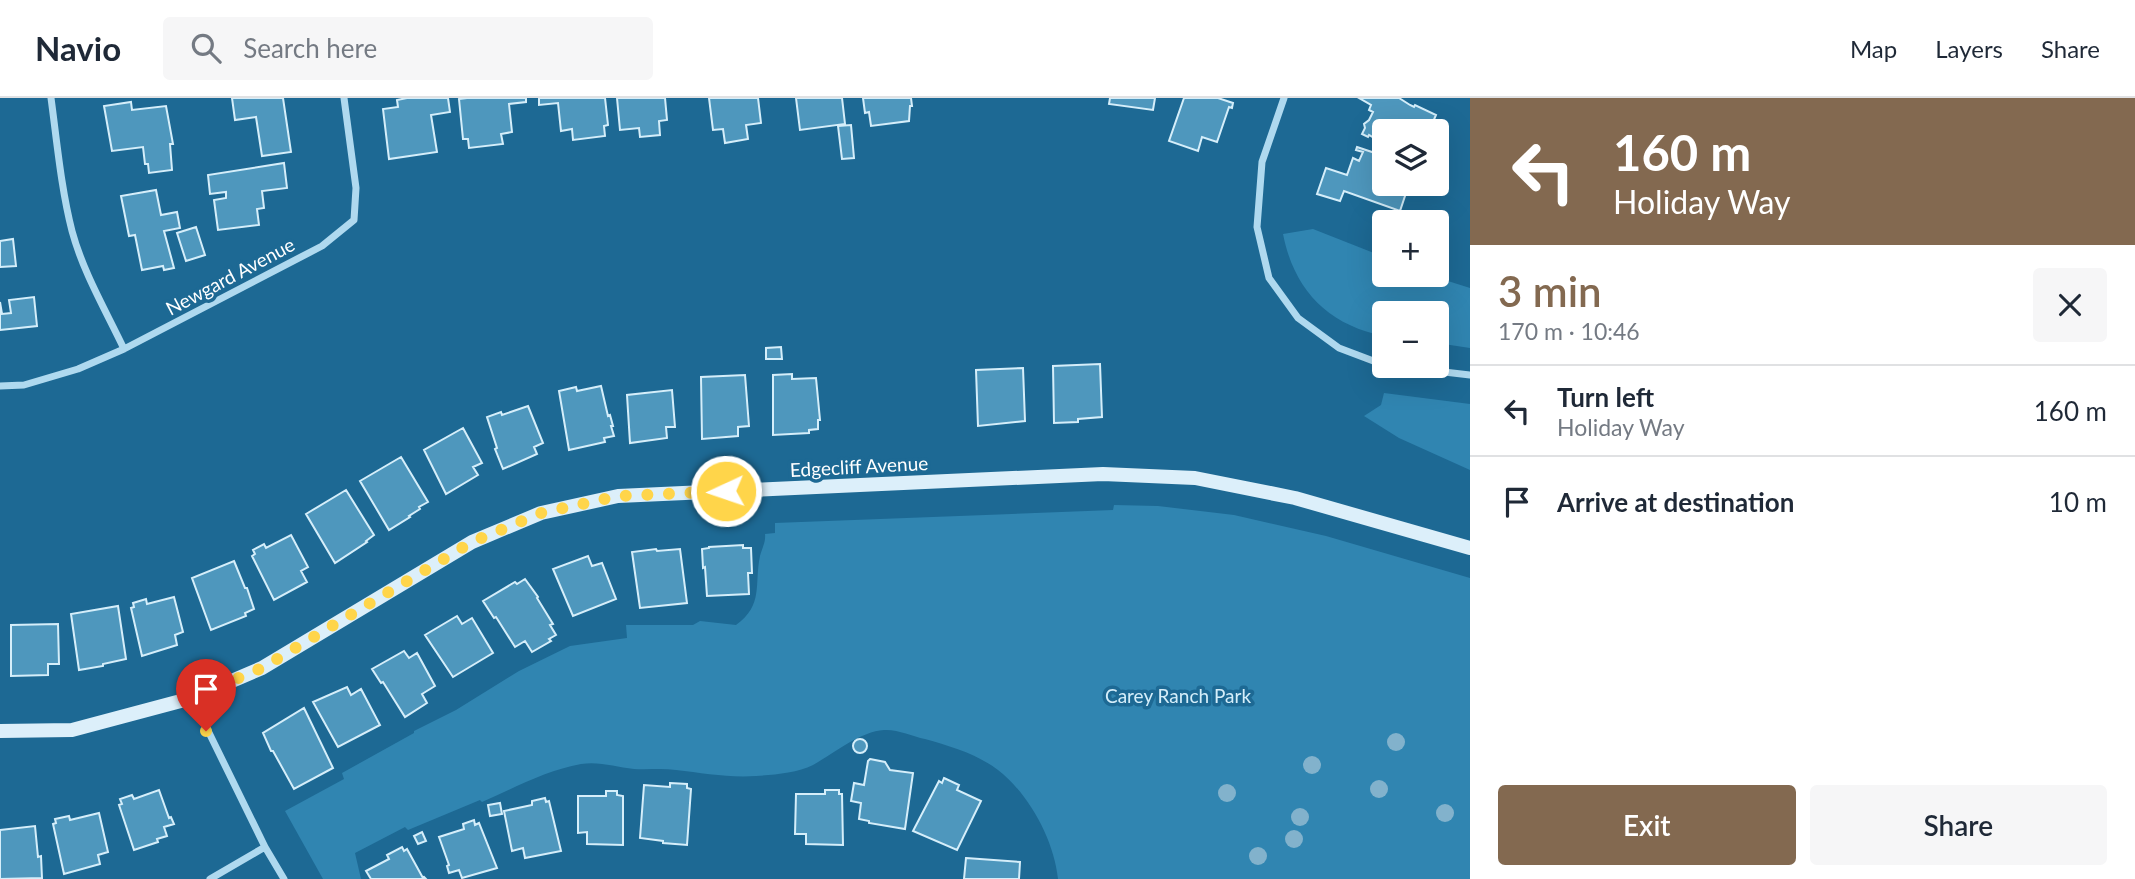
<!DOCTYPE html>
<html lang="en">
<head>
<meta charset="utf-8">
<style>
  :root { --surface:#fff; --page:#f6f6f7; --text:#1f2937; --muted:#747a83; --line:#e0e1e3; --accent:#836950 }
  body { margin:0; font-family:Lato,sans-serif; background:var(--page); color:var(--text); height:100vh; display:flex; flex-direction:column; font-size:26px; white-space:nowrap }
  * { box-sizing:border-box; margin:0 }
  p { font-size:23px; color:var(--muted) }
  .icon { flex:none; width:38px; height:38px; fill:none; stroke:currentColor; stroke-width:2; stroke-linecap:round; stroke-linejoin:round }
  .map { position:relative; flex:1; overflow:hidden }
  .details { display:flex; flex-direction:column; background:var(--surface); width:665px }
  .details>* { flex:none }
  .banner { background:#836950; color:#fff; overflow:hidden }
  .tools { position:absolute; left:1372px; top:21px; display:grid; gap:14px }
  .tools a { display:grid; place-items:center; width:77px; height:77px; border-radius:7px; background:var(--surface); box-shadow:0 7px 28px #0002; font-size:35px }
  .pin { position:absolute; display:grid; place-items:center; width:60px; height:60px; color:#fff; margin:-72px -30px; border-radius:50% 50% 50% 0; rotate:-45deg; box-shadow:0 0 7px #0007 }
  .pin .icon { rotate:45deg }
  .me { position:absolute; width:77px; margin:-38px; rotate:267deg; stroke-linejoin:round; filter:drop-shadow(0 0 5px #0008) }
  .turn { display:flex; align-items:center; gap:24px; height:147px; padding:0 28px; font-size:32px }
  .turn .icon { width:91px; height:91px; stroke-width:2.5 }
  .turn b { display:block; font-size:49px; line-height:60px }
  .round { display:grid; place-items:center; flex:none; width:74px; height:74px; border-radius:7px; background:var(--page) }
  .head { display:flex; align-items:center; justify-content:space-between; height:119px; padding:0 28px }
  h1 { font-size:42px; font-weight:600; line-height:52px; color:var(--accent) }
  .primary-button { display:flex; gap:14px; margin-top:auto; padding:14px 28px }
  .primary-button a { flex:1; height:80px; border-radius:7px; background:var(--accent); color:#fff; font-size:28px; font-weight:600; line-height:80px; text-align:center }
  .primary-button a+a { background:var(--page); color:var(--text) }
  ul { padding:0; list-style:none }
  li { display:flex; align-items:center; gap:21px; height:91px; padding:0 28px; border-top:2px solid var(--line) }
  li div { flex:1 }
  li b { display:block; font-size:26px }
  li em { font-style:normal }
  header { display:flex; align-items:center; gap:42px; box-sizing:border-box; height:98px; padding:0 35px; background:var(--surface); border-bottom:2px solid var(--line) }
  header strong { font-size:33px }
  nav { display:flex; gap:38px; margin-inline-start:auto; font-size:24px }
  .search { width:490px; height:63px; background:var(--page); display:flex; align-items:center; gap:18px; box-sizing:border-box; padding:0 24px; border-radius:7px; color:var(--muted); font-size:26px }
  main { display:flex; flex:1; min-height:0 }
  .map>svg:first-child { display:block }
  .green { fill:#3085b1 }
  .building { fill:#4e97bd; stroke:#d5eefa; stroke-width:2 }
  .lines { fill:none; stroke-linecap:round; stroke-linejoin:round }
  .street { stroke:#afd9ef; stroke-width:7 }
  .secondary { stroke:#dceffa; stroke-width:14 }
  .tree { fill:#82b2cc }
  .route { stroke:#ffd54a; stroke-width:12; stroke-dasharray:0 21.6 }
  .labels { text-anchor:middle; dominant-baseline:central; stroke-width:7; stroke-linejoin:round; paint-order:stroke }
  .street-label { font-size:19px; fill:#fff; stroke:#1d6994 }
  .park-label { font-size:19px; fill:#d5eefa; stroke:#1d6994 }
</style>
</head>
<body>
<header>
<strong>Navio</strong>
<div class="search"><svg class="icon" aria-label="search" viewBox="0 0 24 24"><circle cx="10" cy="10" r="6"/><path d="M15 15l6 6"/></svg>Search here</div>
<nav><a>Map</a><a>Layers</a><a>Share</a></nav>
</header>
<main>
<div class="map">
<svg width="1470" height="781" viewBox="0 0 1470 781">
  <rect width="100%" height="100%" fill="#1d6994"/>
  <path class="green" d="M 1313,131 L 1384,159 L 1384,177 L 1429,177 L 1470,190 L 1470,250 L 1437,245 L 1437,215 L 1384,215 L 1384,238 C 1328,227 1294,192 1283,136 Z
    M 1384,295 L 1470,306 L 1470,372 L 1399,340 L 1364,318 L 1381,307 Z
    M 1114,407 L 1158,408 L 1234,417 L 1326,438 L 1470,480 L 1470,781 L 1058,781 C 1054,742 1029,696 998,672 C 977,656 950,648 925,641 C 912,638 897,631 884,632 C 861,633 833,656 813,667 C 797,675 773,677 756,678 C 729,680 703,675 676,672 C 662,670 648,672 634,671 C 616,669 599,663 581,666 C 547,672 514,690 482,704 L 480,702 L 408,732 L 405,729 L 355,755 L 361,781 L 323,781 L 285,713 L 344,681 L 342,675 L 414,635 L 414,633 L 456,612 L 519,573 L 570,548 L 627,540 L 626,527 L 693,527 L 700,523 L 736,527 C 764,507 754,486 760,458 C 762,450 766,444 765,436 L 775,435 L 775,425 L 1113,412 Z"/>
  <path class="building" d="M 232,0 L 283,0 L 291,54 L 262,58 L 256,19 L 235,22 Z
    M 407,0 L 448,0 L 450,14 L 431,17 L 437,54 L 389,61 L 383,11 L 398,9 L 397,2 Z
    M 467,0 L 526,0 L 526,4 L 509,6 L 512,34 L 501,36 L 503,46 L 469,50 L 468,41 L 463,41 L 459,1 Z
    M 539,0 L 605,0 L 608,27 L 604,28 L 605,38 L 573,42 L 572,31 L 561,33 L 558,5 L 539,7 Z
    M 617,0 L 665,0 L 667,22 L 659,23 L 660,37 L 640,39 L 639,30 L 620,32 Z
    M 709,0 L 758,0 L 761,25 L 746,27 L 748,41 L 725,45 L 723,31 L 713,32 Z
    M 796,0 L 842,0 L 845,26 L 800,32 Z
    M 863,0 L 911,0 L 912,8 L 910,8 L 909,23 L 871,28 L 869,14 L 865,15 Z
    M 1110,0 L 1155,0 L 1153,12 L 1109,6 Z
    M 1184,0 L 1218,0 L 1233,5 L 1232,10 L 1229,9 L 1217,44 L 1202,39 L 1198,53 L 1169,43 Z
    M 1359,0 L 1399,0 L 1410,7 L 1414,9 L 1415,7 L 1436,17 L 1429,33 L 1384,33 L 1384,46 L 1369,37 L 1368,39 L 1362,36 L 1365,30 L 1364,26 L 1369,22 L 1373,14 L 1369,12 L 1371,7 Z
    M 131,4 L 132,12 L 166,8 L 173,46 L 170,46 L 172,72 L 149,75 L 148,66 L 145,66 L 143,49 L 112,53 L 104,8 Z
    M 851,27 L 854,60 L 842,61 L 838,28 Z
    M 1357,49 L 1384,58 L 1384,86 L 1409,86 L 1400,113 L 1344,93 L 1340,103 L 1317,96 L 1326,70 L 1347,77 L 1353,60 L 1359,63 L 1363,54 L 1356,52 Z
    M 284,65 L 287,90 L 262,93 L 264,110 L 257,111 L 259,127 L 218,132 L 214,102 L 226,100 L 226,94 L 210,96 L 208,77 Z
    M 156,92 L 161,117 L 177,114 L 180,130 L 164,133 L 174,170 L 164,172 L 163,168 L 142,172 L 135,137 L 129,138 L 121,98 Z
    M 196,129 L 205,157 L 186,163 L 177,135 Z
    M 13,141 L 16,168 L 0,169 L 0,143 Z
    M 34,199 L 37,228 L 0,232 L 0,204 L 2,216 L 11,215 L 9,202 Z
    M 781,249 L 782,261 L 766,261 L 766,250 Z
    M 1100,266 L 1102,319 L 1078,321 L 1078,324 L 1054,325 L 1053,268 Z
    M 1023,270 L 1025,323 L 978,328 L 976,272 Z
    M 792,276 L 792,281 L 816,280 L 820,322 L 818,322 L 818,331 L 809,332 L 809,335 L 773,337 L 773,277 Z
    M 745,277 L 749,328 L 738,329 L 738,338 L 702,341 L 701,279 Z
    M 601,288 L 608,318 L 610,317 L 613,328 L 611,328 L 614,338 L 604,340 L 605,344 L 569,352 L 559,293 L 576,289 L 577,293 Z
    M 672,292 L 675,329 L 666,329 L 667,340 L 630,345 L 627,297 Z
    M 528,308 L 543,345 L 534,349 L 537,356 L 503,371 L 495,351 L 497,350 L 487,319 L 501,314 L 502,317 Z
    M 463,330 L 482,365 L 473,369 L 478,377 L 446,396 L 424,352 Z
    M 401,359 L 428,404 L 419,409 L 420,411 L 409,418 L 410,419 L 389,432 L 360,383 Z
    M 346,392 L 374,437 L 366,443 L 367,444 L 335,465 L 306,416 Z
    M 291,437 L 308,469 L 301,473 L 307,484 L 274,502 L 252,458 L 255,456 L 253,452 L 264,446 L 266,450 Z
    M 743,447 L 743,450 L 751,450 L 752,475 L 748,475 L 749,496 L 707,498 L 705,469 L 703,470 L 702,451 L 709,450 L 709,449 Z
    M 656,451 L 657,453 L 680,451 L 687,505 L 640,510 L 632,454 Z
    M 588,458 L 592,468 L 602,465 L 616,501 L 573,518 L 553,471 Z
    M 234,463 L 245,490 L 247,490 L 254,511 L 245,515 L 246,518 L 211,532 L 192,480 Z
    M 525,481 L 538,499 L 537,500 L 553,526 L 550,527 L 556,537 L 549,541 L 551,543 L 532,554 L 525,543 L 515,549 L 496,519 L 494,520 L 483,503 L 515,484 L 517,486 Z
    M 174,499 L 183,534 L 175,537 L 177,547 L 142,558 L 131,510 L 134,509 L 133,505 L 146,501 L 147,506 Z
    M 118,508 L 126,561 L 103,566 L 103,568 L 79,572 L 71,516 Z
    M 457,518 L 462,526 L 472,520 L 493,555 L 453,579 L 425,537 Z
    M 58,526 L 59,566 L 48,566 L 48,577 L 11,578 L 11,527 Z
    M 404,553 L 409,560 L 417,555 L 435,588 L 422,596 L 427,605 L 405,619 L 383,584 L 381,585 L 372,571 Z
    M 347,589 L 351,597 L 361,591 L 380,627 L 338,649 L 313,604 Z
    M 304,610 L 333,670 L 294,691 L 273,653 L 271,653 L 263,635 Z
    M853 648a7 7 0 1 1 14 0a7 7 0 1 1-14 0Z
    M 870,661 L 885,664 L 890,672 L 913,675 L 905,731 L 869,725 L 869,723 L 859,721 L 861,705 L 851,703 L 854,685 L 864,687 L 868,663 Z
    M 944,680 L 959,687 L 957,692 L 981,703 L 957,752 L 913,733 L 939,683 L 942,685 Z
    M 670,685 L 687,686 L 687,690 L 691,691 L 687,747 L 663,745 L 663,743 L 640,740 L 644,687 L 670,689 Z
    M 159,692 L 169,720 L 171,719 L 174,726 L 164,729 L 167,738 L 157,741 L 158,744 L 134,752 L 119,707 L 122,706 L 120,701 L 132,697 L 134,701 Z
    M 825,692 L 839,692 L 839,696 L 842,696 L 843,747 L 806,746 L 806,736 L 795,736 L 796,696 L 825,696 Z
    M 606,693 L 617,693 L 617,697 L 623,698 L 623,747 L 587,746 L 587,734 L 578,735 L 578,698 L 606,698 Z
    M 545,700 L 546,704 L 549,703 L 561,753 L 525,760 L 523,750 L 512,753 L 504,713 L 532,707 L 532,703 Z
    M 500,705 L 502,716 L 490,718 L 488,707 Z
    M 99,715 L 108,754 L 98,757 L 100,766 L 64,776 L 53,726 L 56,725 L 55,721 L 69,718 L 70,722 Z
    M 474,722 L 475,727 L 479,725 L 497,770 L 462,780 L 459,772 L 449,775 L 447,768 L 449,767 L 439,739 L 464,731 L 463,726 Z
    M 35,728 L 38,759 L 41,758 L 42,780 L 0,781 L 0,732 Z
    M 422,734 L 426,743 L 418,746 L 414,738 Z
    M 402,749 L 404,753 L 407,751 L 423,780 L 424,779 L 426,781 L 371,781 L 366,773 L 389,761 L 387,757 Z
    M 966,760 L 1020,764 L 1019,781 L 964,781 Z"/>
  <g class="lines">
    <path class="street" d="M 51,0 C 57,44 61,90 72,133 C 83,174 106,213 124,251
      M 1284,0 L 1262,64 L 1257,129 L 1269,180 L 1298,220 L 1339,250 L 1384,267
      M 1393,268 L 1470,277
      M 0,288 L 24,287 L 78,271 L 124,251 L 322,148 L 354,122 L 356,90 L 344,0
      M 192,600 L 265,749 L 284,781
      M 210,781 L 265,749"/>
    <path class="secondary" d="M 0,633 L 72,632 L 192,600 L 262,570 L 472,444 L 541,415 L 618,398 L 1103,376 L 1195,380 L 1295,400 L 1470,450"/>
  </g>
  <g class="tree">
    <circle cx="1396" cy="644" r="9"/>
    <circle cx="1312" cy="667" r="9"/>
    <circle cx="1379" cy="691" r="9"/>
    <circle cx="1227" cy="695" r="9"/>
    <circle cx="1445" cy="715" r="9"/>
    <circle cx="1300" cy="719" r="9"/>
    <circle cx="1294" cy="741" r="9"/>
    <circle cx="1258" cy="758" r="9"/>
  </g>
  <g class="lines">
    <path class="route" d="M 206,633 L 192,600 L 262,570 L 472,444 L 541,415 L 618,398 L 726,393"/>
  </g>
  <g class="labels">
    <g class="street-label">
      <text transform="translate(230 178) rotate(-28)">Newgard Avenue</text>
      <text transform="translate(859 368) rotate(-3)">Edgecliff Avenue</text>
    </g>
    <g class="park-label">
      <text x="1178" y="597">Carey Ranch Park</text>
    </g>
  </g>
</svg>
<div class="tools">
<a><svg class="icon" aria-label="layers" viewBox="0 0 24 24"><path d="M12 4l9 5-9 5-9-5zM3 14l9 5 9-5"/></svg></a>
<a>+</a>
<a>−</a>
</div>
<div class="pin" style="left:206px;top:633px;background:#d93025"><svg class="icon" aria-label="arrive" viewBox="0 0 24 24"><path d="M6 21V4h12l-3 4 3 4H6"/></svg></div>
<svg class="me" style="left:726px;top:393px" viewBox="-20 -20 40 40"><circle r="17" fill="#ffd54a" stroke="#fff" stroke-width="3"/><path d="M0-11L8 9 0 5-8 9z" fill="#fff"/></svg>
</div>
<section class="details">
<div class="banner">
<div class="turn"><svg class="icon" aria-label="left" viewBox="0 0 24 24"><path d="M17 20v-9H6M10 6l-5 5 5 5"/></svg><div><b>160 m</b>Holiday Way</div></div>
</div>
<div class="head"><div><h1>3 min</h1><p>170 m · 10:46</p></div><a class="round"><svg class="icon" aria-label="close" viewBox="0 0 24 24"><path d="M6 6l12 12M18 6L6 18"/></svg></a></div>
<ul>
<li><svg class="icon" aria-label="left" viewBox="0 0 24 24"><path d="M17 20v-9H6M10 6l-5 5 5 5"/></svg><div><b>Turn left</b><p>Holiday Way</p></div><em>160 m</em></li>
<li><svg class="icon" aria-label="arrive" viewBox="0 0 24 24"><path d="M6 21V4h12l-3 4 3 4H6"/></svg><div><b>Arrive at destination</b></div><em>10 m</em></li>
</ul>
<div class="primary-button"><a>Exit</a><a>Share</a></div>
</section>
</main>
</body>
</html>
